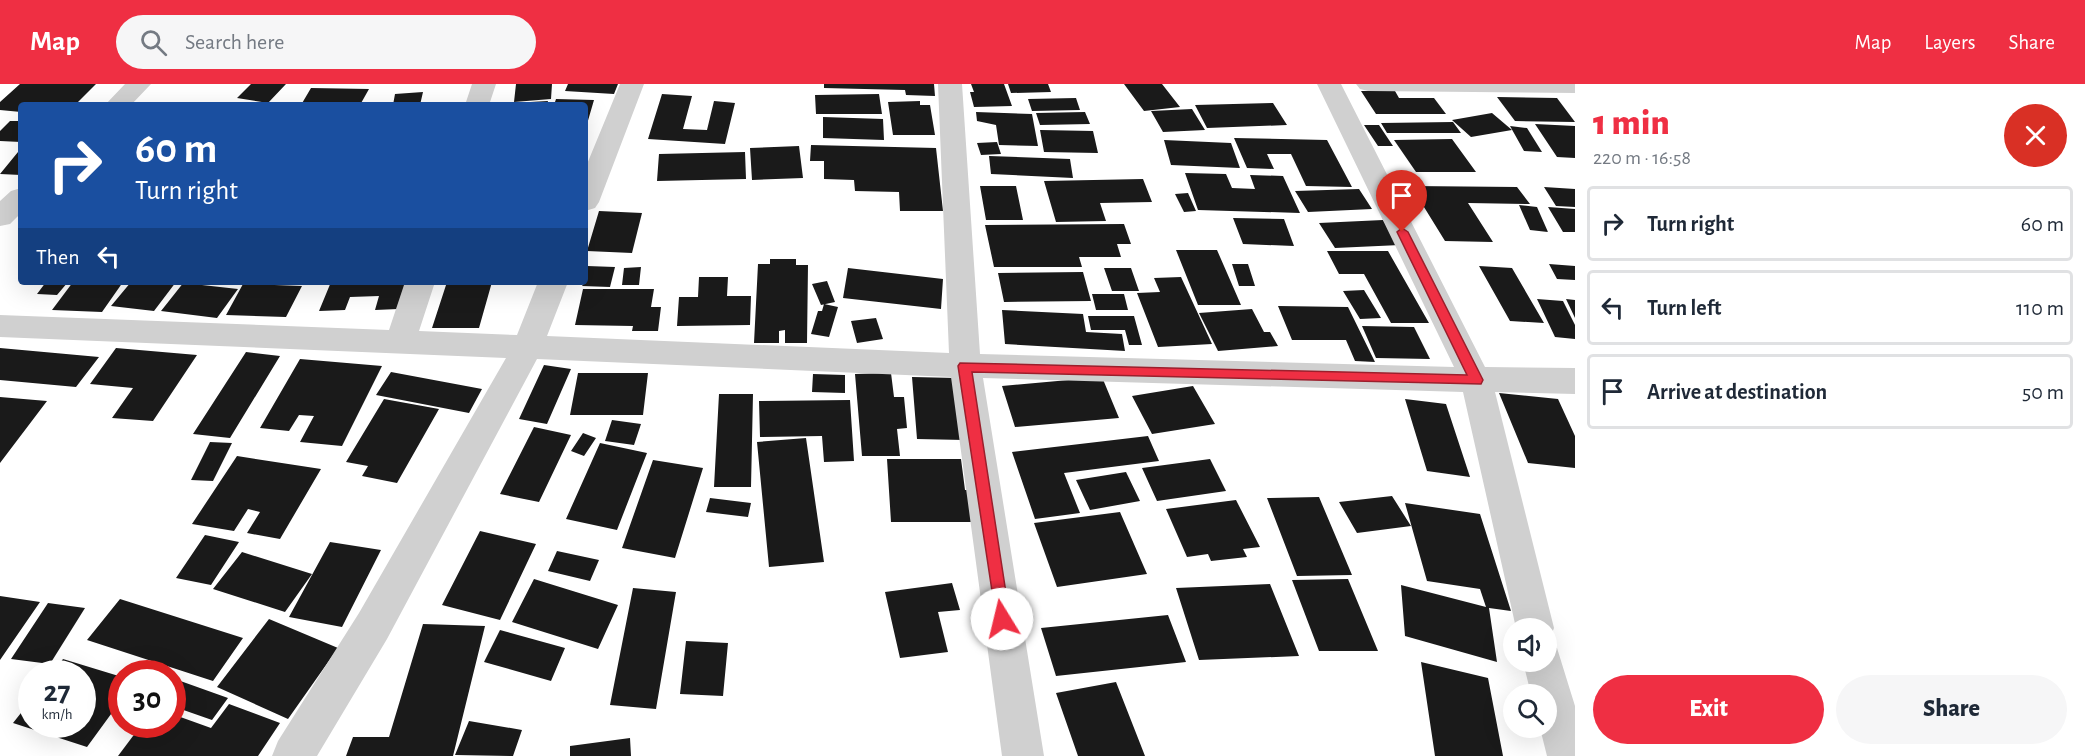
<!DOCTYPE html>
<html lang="en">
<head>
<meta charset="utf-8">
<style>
  :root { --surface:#fff; --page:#f6f6f7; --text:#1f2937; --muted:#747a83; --line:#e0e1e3; --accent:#ef2f43 }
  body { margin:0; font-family:"Alegreya Sans",sans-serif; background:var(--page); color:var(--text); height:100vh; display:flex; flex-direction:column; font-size:22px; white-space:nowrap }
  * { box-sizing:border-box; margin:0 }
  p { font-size:20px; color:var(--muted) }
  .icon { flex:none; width:33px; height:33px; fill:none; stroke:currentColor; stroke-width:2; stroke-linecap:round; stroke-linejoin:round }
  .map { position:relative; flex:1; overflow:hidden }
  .sheet { display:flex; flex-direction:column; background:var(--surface); width:510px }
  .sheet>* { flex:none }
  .hud { position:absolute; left:18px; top:18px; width:570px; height:183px; border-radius:6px; box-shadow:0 6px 24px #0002; background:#1a4fa0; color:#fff; overflow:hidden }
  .fabs { position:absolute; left:1503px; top:534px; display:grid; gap:12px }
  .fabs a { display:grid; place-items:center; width:54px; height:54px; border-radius:50%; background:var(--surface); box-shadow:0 6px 24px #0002; font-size:30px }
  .speed { position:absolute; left:18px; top:576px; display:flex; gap:12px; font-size:30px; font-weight:700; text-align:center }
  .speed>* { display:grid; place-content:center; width:78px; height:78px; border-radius:50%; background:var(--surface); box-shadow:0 6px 24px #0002; line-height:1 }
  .speed small { font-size:15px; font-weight:400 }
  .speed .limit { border:9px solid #d22; background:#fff; color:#111 }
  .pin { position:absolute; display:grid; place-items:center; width:51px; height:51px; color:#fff; margin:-62px -26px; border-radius:50% 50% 50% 0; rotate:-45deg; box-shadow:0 0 6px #0007 }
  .pin .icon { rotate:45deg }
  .me { position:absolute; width:66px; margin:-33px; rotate:351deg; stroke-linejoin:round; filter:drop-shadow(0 0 4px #0008) }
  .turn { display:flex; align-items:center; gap:21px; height:126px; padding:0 18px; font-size:27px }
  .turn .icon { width:78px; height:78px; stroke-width:2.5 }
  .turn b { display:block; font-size:42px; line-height:51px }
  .then { display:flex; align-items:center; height:57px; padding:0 18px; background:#0003; gap:12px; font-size:22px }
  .round { display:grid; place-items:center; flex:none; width:63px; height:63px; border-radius:32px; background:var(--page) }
  .head { display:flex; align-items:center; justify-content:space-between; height:102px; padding:0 18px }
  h1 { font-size:36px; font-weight:800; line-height:45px; color:var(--accent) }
  .cta { display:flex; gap:12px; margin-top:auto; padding:12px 18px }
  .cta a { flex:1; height:69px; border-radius:36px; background:var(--accent); color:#fff; font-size:24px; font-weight:800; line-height:69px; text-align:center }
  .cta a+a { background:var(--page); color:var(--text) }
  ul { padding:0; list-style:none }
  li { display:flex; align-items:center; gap:18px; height:75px; margin:0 12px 9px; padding:0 6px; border:3px solid var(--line); border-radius:6px }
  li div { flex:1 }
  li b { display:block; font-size:22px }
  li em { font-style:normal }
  header { display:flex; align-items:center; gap:36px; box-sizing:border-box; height:84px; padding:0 30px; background:var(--accent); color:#fff }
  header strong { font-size:28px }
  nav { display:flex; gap:33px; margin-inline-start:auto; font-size:21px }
  .search { width:420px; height:54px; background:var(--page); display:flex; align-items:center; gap:15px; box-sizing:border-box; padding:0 21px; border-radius:33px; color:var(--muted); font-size:22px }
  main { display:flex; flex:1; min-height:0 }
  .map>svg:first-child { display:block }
  .building { fill:#1a1a1a }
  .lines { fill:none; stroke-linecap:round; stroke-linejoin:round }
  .minor { fill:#d0d0d0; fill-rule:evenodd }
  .route { fill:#ef2f43; stroke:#9b1f2c; stroke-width:1.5 }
</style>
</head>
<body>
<header>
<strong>Map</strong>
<div class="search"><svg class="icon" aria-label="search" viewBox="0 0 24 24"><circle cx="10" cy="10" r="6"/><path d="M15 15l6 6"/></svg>Search here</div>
<nav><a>Map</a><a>Layers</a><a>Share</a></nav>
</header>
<main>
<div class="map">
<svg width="1575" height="672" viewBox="0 0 1575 672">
  <rect width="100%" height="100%" fill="#fff"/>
  <path class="building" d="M 20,0 L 96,0 L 75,21 L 21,21 L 21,28 L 0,26 L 0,18 Z
    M 251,0 L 286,0 L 268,19 L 237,14 Z
    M 516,0 L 552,0 L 551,15 L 514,18 Z
    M 568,0 L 618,0 L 614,10 L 565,7 Z
    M 824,0 L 934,0 L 935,12 L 906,11 L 905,6 L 824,4 Z
    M 971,0 L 1004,0 L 1012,22 L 974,23 L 970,8 L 974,8 Z
    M 1008,0 L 1048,0 L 1051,8 L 1011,9 Z
    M 1124,0 L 1162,0 L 1180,23 L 1144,27 Z
    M 311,4 L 369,5 L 360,21 L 301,21 Z
    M 1361,7 L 1395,7 L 1399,14 L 1434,14 L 1446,30 L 1376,30 Z
    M 423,8 L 420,21 L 393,21 L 395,10 Z
    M 662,10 L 692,12 L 683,45 L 707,46 L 714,17 L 735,19 L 725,60 L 648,55 Z
    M 879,10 L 882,30 L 816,30 L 815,11 Z
    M 1497,13 L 1557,14 L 1575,38 L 1515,37 Z
    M 1076,14 L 1080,26 L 1032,27 L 1028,15 Z
    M 556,15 L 594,16 L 587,40 L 585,40 L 585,21 L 554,21 Z
    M 548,17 L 547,21 L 513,21 L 513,19 Z
    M 920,17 L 920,21 L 930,21 L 935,51 L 893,51 L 888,18 Z
    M 1273,19 L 1287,41 L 1207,44 L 1195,21 Z
    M 1192,25 L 1205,46 L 1163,48 L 1151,27 Z
    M 976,28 L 1032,30 L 1038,62 L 999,61 L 996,41 L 977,37 Z
    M 1085,28 L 1090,40 L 1040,41 L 1036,29 Z
    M 1492,29 L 1512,46 L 1471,53 L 1452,36 Z
    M 823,33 L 883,35 L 884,56 L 823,54 Z
    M 10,37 L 21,37 L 21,58 L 0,57 L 0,47 Z
    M 1453,38 L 1461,49 L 1387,49 L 1381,39 Z
    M 1535,40 L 1575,42 L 1575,74 L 1557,73 Z
    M 1364,41 L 1379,41 L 1393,62 L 1378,62 Z
    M 1510,42 L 1527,44 L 1542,68 L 1524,67 Z
    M 1040,46 L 1093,47 L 1098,69 L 1044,68 Z
    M 1234,54 L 1327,56 L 1352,103 L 1306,102 L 1291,70 L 1267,70 L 1274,85 L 1247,84 Z
    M 1452,55 L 1476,88 L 1416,88 L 1394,56 Z
    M 1164,56 L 1231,59 L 1240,84 L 1171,81 Z
    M 997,58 L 1001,70 L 981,71 L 977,59 Z
    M 811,61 L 936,64 L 943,127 L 900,127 L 899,108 L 855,107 L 854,96 L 824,95 L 824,77 L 810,77 Z
    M 799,62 L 803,94 L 752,96 L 750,64 Z
    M 18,68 L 21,69 L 21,91 L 0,90 Z
    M 745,68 L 746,95 L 657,97 L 659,70 Z
    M 989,72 L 1070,75 L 1073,94 L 991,90 Z
    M 1185,89 L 1226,90 L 1232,104 L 1255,105 L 1250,91 L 1283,92 L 1300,129 L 1198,126 Z
    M 1143,95 L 1152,118 L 1100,119 L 1106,137 L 1056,138 L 1044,97 Z
    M 980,102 L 1016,102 L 1023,136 L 986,136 Z
    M 1411,102 L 1517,103 L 1530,120 L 1468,119 L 1493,158 L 1445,157 Z
    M 1544,103 L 1575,105 L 1575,123 L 1556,122 Z
    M 1359,105 L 1372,125 L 1308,128 L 1295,107 Z
    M 1188,109 L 1196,127 L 1184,128 L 1175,110 Z
    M 1519,121 L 1537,123 L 1548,148 L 1530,146 Z
    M 1548,123 L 1575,125 L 1575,148 L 1563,148 Z
    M 599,127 L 642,129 L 632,169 L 587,167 Z
    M 1233,134 L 1284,135 L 1294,162 L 1243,160 Z
    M 1383,136 L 1400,161 L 1335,164 L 1319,139 Z
    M 1124,140 L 1131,160 L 1117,160 L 1121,173 L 1079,173 L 1082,183 L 994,183 L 985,141 Z
    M 1176,166 L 1217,166 L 1241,221 L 1198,221 Z
    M 1327,167 L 1388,167 L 1429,239 L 1391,239 L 1364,190 L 1339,190 Z
    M 770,175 L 796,175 L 796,181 L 808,181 L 807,259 L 785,259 L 785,246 L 779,247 L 779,259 L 754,259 L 758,180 L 770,180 Z
    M 1232,180 L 1248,180 L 1255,202 L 1239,202 Z
    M 1549,180 L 1575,182 L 1575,196 L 1557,195 Z
    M 587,182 L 615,183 L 610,203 L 582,202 L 585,198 Z
    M 1479,182 L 1512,184 L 1544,239 L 1510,237 Z
    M 641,183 L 639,201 L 622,201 L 624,184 Z
    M 848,184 L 943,195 L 941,225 L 843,214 Z
    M 1104,184 L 1131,184 L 1139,207 L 1112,207 Z
    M 1083,188 L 1091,217 L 1004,218 L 998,189 Z
    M 699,193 L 728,193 L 727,212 L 751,212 L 750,241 L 677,242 L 679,213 L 698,213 Z
    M 1181,193 L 1212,260 L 1158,263 L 1137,209 L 1160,208 L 1154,194 Z
    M 827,197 L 835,218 L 821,221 L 812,200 Z
    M 46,198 L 68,198 L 57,211 L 37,210 Z
    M 73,198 L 123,198 L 102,228 L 52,226 Z
    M 131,198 L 176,198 L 154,227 L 111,222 Z
    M 184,198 L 204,198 L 202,201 L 238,205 L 217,234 L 161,227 Z
    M 331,198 L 407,198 L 398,225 L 375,226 L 379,212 L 350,213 L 345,226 L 319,227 Z
    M 447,198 L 492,198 L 479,244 L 432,244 Z
    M 243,200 L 302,202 L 286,233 L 226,231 Z
    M 583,205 L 654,205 L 651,223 L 661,223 L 658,247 L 632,247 L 633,242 L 575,241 Z
    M 1364,206 L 1381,234 L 1360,235 L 1343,207 Z
    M 1092,210 L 1124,210 L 1128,226 L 1096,226 Z
    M 1537,215 L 1563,217 L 1575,241 L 1575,255 L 1555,253 Z
    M 1566,215 L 1575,216 L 1575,234 Z
    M 824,220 L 838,223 L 829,253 L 811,250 L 818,227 L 822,227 Z
    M 1278,222 L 1348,223 L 1375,278 L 1355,277 L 1346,256 L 1292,256 Z
    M 1252,225 L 1264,248 L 1270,248 L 1278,262 L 1218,267 L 1199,229 Z
    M 1002,226 L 1083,230 L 1086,248 L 1122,250 L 1125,267 L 1005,260 Z
    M 1088,232 L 1134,232 L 1142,261 L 1129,261 L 1125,246 L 1091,246 Z
    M 876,234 L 883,255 L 857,259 L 851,237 Z
    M 1362,242 L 1414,243 L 1430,275 L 1376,274 Z
    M 0,264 L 99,273 L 76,303 L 0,296 Z
    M 116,264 L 197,271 L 153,337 L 112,334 L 133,304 L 90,300 Z
    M 246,268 L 280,272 L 230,354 L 193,350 Z
    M 300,275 L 382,282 L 342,362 L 300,358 L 314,332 L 299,331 L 289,347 L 260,344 Z
    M 544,281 L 571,285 L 547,340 L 519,335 Z
    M 391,288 L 482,305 L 469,329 L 376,311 Z
    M 578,289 L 648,289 L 643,331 L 570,331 Z
    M 891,289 L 894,313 L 904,313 L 907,344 L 897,345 L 900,372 L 862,372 L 855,290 Z
    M 813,290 L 845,291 L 845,309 L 812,308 Z
    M 912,293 L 957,294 L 964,356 L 917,355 Z
    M 1102,293 L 1119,334 L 1015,343 L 1002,302 Z
    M 1193,302 L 1215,340 L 1152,350 L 1132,312 Z
    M 1499,309 L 1558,315 L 1575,352 L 1575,384 L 1528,379 Z
    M 719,310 L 753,310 L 751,403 L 714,403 Z
    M 0,313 L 47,317 L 0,379 Z
    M 384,315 L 439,325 L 397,399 L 362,392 L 368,382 L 346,378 Z
    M 1405,315 L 1446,320 L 1470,393 L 1427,387 Z
    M 850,316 L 854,377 L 824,378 L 822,352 L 760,353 L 759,317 Z
    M 612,336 L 641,340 L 634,361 L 605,357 Z
    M 534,343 L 571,351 L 539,418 L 500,410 Z
    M 583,349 L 596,354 L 584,372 L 571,367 Z
    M 1148,352 L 1159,377 L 1064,389 L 1080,429 L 1035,435 L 1012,368 Z
    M 806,354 L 824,478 L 769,483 L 757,358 Z
    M 210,358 L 232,359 L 213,397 L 191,396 Z
    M 600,359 L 647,369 L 617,446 L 566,435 Z
    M 237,372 L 321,385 L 280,455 L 247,449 L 260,428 L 248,425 L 234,447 L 192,440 Z
    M 887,375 L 961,375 L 965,406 L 981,406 L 985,438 L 891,438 Z
    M 1210,375 L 1226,407 L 1157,417 L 1142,384 Z
    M 653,376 L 703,384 L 675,474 L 622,464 Z
    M 1126,388 L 1140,417 L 1090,426 L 1076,396 Z
    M 1392,412 L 1411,442 L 1357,449 L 1339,418 Z
    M 1319,413 L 1352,491 L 1297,492 L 1267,414 Z
    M 710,414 L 751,419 L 748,433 L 706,428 Z
    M 1236,416 L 1260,463 L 1243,465 L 1247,473 L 1211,477 L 1208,470 L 1187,473 L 1166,425 Z
    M 1405,419 L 1480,430 L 1511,527 L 1489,524 L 1497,578 L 1405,552 L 1401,501 L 1486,523 L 1480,505 L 1427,497 Z
    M 1120,428 L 1147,490 L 1057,503 L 1034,439 Z
    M 480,447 L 536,460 L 500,536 L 442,521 Z
    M 205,451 L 239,458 L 211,501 L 176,494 Z
    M 330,458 L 381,466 L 342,543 L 289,533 Z
    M 557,467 L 599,476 L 590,497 L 548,487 Z
    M 242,468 L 312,490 L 285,528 L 213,505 Z
    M 534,495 L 618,521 L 598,565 L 512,538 Z
    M 1348,495 L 1378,567 L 1319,567 L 1292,496 Z
    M 952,499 L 960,526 L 938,528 L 948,568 L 900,574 L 885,508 Z
    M 1270,500 L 1299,572 L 1199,576 L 1176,504 Z
    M 633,504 L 676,508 L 656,625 L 610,621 Z
    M 0,512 L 40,518 L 0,576 Z
    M 120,515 L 243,554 L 213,597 L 87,556 Z
    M 48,519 L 85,524 L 50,580 L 11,575 Z
    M 1168,531 L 1186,578 L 1056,592 L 1041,544 Z
    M 269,535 L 338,564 L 288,635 L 217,603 Z
    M 423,540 L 485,542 L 453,672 L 346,672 L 353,653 L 389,653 Z
    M 500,546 L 565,564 L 551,597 L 484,578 Z
    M 686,557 L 728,559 L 723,612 L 680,610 Z
    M 63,575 L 122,593 L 122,615 L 87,663 L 13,639 L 32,615 L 32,640 L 82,640 L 82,590 L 52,590 Z
    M 1421,578 L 1488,594 L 1503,672 L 1435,672 Z
    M 172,594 L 228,614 L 212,636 L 172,622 Z
    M 1116,598 L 1145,672 L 1078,672 L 1056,609 Z
    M 229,620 L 280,639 L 258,672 L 118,672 L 142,640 L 172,640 L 172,630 L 211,644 Z
    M 469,637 L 522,646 L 513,672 L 455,671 Z
    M 630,654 L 631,672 L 570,672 L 570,662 Z"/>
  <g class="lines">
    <path class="minor" d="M 125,0 L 151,0 L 131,21 L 105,21 Z
      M 472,0 L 496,0 L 489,21 L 465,21 Z
      M 620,0 L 644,0 L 599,118 L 595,124 L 585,127 L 585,85 Z
      M 938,0 L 962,0 L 980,270 L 1454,283 L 1317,0 L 1341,0 L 1485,283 L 1575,284 L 1575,310 L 1495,308 L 1554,544 L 1549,557 L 1546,558 L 1546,544 L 1516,544 L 1463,308 L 983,294 L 1044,672 L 1002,672 L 951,293 L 537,275 L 387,555 L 317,672 L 272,672 L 278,657 L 359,529 L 506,274 L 0,253 L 0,231 L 389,246 L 405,198 L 435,198 L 419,247 L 517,251 L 538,198 L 568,198 L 547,252 L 949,269 Z
      M 1356,0 L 1575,0 L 1575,9 L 1368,7 L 1360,5 Z
      M 21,104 L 21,129 L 10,140 L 0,142 L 0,117 L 11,107 Z
      M 1546,560 L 1557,564 L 1575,622 L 1575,672 L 1547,672 L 1540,644 L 1546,644 L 1546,610 L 1531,610 L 1523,578 L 1546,578 Z"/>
  </g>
  <path class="route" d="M 1402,144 L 1408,148 L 1483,296 L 1481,300 L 972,288 L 1010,535 L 1008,540 L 1002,542 L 997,540 L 958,282 L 960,279 L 1467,291 L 1397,148 Z"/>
</svg>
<div class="fabs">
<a><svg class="icon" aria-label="sound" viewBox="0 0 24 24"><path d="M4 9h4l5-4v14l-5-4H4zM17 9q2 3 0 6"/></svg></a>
<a><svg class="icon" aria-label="search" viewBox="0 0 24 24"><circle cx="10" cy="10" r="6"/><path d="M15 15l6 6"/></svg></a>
</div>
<div class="speed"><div>27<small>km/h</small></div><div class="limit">30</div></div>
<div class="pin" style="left:1402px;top:148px;background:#d93025"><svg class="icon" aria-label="arrive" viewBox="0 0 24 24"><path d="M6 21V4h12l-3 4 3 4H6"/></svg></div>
<svg class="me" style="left:1002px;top:535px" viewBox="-20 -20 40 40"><circle r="19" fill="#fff"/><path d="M0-13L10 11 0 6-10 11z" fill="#ef2f43"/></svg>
<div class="hud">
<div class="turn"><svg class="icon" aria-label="right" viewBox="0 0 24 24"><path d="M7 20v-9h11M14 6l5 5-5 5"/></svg><div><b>60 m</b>Turn right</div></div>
<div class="then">Then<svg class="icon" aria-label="left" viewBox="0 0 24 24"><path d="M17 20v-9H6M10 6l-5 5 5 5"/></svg></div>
</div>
</div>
<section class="sheet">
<div class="head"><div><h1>1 min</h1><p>220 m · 16:58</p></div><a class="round" style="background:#d93025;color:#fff"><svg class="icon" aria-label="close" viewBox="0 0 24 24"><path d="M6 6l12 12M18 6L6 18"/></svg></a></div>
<ul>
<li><svg class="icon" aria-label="right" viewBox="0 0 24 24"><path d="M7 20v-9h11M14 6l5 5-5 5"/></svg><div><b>Turn right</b></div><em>60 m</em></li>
<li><svg class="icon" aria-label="left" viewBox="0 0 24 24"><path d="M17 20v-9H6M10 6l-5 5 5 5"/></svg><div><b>Turn left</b></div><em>110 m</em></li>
<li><svg class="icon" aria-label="arrive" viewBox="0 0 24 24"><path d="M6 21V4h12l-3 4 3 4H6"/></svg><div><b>Arrive at destination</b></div><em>50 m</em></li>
</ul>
<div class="cta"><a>Exit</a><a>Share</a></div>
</section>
</main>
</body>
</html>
